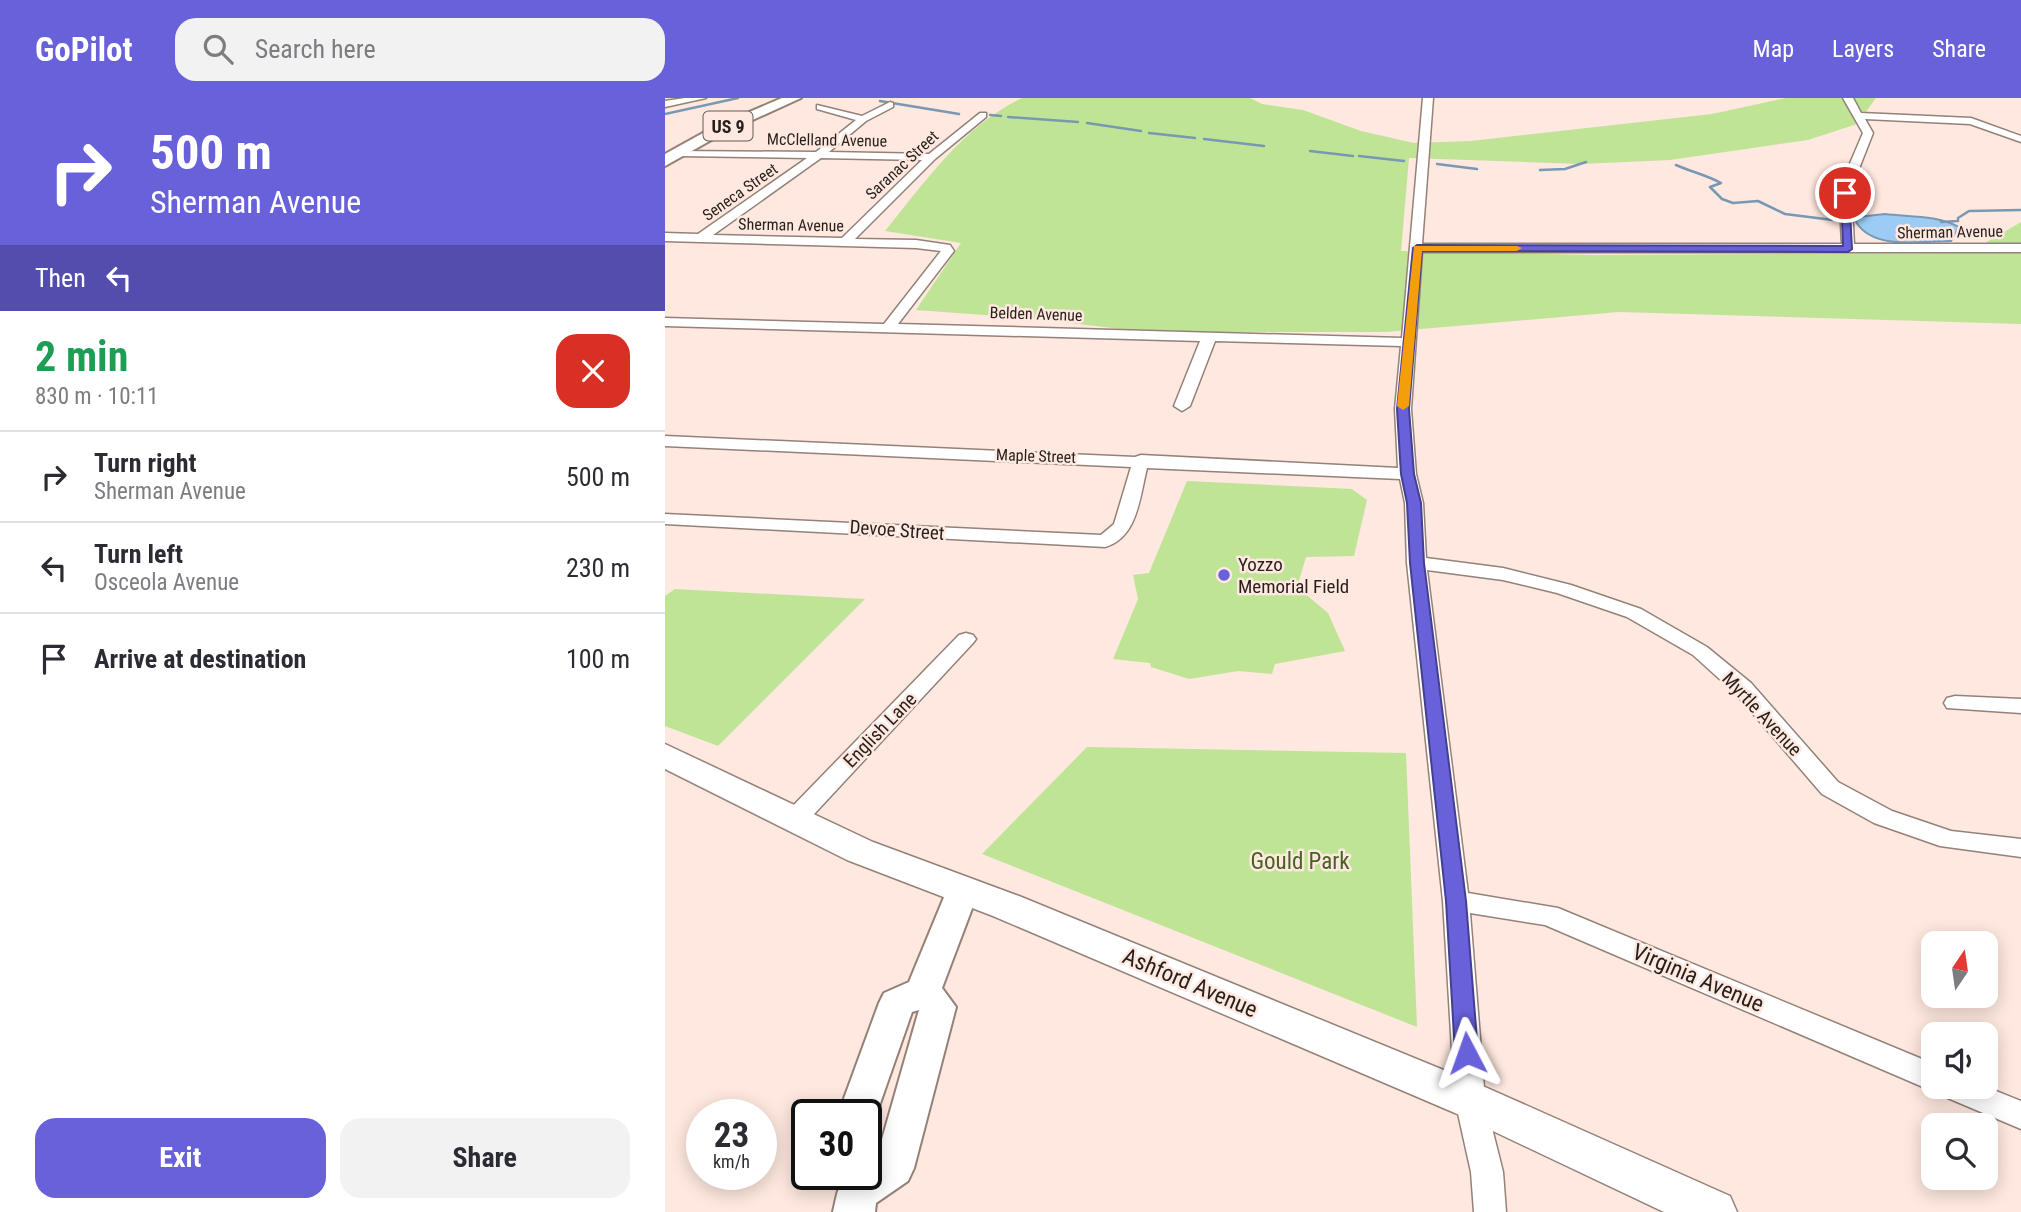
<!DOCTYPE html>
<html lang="en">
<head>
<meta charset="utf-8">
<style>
  :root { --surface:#fff; --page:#f2f2f3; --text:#2b2b33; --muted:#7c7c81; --line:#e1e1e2; --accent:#6861da }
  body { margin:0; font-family:"Roboto Condensed",sans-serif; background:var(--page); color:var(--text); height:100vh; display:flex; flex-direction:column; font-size:26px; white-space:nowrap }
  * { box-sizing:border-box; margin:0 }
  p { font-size:23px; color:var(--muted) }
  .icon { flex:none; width:38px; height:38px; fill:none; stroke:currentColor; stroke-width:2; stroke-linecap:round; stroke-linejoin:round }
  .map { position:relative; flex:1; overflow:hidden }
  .panel { display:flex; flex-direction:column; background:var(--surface); width:665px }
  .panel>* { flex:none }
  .banner { background:#6861da; color:#fff; overflow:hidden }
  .needle { width:46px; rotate:13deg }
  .tools { position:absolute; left:1256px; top:833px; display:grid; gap:14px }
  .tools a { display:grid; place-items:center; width:77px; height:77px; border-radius:14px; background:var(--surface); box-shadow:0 4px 18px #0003; font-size:35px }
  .speed { position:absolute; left:21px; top:1001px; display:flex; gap:14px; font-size:35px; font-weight:700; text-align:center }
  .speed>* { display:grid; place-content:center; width:91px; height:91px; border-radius:50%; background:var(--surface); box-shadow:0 4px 18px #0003; line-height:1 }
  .speed small { font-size:18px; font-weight:400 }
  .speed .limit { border:4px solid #111; border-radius:10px; background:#fff; color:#111 }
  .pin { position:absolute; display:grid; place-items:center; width:60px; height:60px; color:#fff; margin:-30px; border:4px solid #fff; border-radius:50%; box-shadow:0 2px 7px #0007 }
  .me { position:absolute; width:77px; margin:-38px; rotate:356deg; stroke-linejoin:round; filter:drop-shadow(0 0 5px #0008) }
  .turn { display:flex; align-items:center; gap:24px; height:147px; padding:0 35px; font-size:32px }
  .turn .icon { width:91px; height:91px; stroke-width:2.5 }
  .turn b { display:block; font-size:49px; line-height:60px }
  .then { display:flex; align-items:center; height:66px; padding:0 35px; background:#0003; gap:14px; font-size:26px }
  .round { display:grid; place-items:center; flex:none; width:74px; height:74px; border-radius:21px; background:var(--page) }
  .summary { display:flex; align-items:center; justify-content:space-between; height:119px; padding:0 35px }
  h1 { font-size:42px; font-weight:700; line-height:52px; color:#1e9e55 }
  .action { display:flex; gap:14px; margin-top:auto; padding:14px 35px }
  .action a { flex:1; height:80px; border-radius:21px; background:var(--accent); color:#fff; font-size:28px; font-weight:700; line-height:80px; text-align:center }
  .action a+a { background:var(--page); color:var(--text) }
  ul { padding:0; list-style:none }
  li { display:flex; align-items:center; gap:21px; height:91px; padding:0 35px; border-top:2px solid var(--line) }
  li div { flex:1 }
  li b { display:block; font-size:26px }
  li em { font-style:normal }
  header { display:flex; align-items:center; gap:42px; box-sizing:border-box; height:98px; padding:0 35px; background:var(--accent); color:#fff }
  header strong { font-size:33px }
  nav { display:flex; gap:38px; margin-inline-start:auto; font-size:24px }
  .search { width:490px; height:63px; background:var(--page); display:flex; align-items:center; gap:18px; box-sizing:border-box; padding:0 24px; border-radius:21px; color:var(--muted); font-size:26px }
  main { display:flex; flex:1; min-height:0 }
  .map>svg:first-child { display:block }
  .green { fill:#bfe496 }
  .water { fill:#9cccf5; stroke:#7998b4; stroke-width:2 }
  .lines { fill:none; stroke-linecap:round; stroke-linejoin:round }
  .stream { stroke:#7998b4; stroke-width:2.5 }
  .minor-casing { stroke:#948178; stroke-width:3 }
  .tertiary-casing { stroke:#948178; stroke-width:4 }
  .secondary-casing { stroke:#948178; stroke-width:3 }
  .primary-casing { stroke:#948178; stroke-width:4 }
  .minor { fill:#fff; fill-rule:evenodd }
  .tertiary { fill:#fff; fill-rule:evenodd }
  .secondary { fill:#fff; fill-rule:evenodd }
  .primary { fill:#fff; fill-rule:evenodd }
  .route { fill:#6861da; stroke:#443f8e; stroke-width:2 }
  .slow { fill:#f59e0b }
  .poi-dot { fill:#6861da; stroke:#fee8df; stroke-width:2.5 }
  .labels { text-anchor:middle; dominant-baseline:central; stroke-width:5; stroke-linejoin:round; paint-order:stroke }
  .far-street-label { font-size:16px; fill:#261f1b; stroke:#fee8df }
  .shield { fill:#fee8df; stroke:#675b56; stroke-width:2 }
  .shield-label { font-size:18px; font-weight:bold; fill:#261f1b }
  .street-label { font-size:19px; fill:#261f1b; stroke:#fee8df }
  .poi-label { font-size:19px; fill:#261f1b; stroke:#fee8df; text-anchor:start }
  .near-park-label { font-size:23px; fill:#476123; stroke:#fee8df }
  .near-street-label { font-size:23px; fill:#261f1b; stroke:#fee8df }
</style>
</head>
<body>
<header>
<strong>GoPilot</strong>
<div class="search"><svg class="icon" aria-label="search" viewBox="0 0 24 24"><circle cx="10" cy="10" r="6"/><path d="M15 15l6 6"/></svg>Search here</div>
<nav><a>Map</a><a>Layers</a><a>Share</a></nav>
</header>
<main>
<section class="panel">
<div class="banner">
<div class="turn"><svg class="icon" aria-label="right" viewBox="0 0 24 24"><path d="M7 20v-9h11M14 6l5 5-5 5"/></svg><div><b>500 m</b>Sherman Avenue</div></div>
<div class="then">Then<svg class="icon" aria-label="left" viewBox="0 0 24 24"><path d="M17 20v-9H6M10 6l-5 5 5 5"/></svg></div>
</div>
<div class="summary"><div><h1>2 min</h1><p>830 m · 10:11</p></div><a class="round" style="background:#d93025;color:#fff"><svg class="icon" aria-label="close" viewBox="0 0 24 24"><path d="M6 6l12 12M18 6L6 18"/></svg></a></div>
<ul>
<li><svg class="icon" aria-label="right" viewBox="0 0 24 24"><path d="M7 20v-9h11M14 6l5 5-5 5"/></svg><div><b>Turn right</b><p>Sherman Avenue</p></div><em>500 m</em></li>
<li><svg class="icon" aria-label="left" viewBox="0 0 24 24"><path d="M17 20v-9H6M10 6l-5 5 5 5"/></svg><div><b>Turn left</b><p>Osceola Avenue</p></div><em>230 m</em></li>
<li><svg class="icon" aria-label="arrive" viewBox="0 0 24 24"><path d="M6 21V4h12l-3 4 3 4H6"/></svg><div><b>Arrive at destination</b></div><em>100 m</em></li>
</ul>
<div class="action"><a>Exit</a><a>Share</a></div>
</section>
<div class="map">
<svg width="1356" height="1114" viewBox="0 0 1356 1114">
  <rect width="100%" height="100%" fill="#fee8df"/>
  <path class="green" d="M 357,0 L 585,0 L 597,6 L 638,12 L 696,33 L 749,45 L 806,43 L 1047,16 L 1121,0 L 1211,0 L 1192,26 L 1143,42 L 1005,62 L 916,66 L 744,60 L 736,153 L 928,157 L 1303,155 L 1356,124 L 1356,226 L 954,214 L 721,234 L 554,234 L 455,231 L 373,221 L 251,212 L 296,145 L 220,133 C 260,84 299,27 357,0 Z
    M 522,383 L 687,391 L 702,402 L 689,458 L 641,459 L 632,489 L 663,515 L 680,553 L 610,566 L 607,576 L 573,573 L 524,581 L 486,569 L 485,565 L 448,561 L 473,501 L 468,477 L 484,475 Z
    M 10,491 L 200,501 L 53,648 L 0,628 L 0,498 Z
    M 422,649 L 741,655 L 752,929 L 317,756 Z"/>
  <path class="water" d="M 1220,116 C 1245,119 1272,117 1294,129 L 1286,143 C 1257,143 1209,153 1191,124 L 1193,119 Z"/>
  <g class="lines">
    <path class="stream" d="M 215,3 L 294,16
      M 0,16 L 73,0
      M 325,17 L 336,18
      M 343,19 L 413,24
      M 422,25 L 476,33
      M 484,35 L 530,40
      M 539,41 L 599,48
      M 645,53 L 688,58
      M 694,58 L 739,63
      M 772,66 L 812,71
      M 1011,67 C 1027,74 1041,77 1056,85 L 1045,89 L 1057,101 L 1068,105 L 1093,103 L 1120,116 L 1168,122
      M 875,72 L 900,71 L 921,64
      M 1276,124 L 1293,123 L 1293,120 L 1304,113 L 1356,112"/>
    <defs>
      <path id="minor" d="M 20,0 L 41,0 L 0,9 L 0,3 Z
        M 758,0 L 768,0 L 757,146 L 1177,146 L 1174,91 L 1198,35 L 1178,0 L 1188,0 L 1196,15 L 1306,20 L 1356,38 L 1356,44 L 1305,26 L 1200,21 L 1208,35 L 1186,91 L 1189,146 L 1356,146 L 1356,154 L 757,154 L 746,311 L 751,376 L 758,405 L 761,460 L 838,470 L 906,487 L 976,511 L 1042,549 L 1086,585 L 1173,684 L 1227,713 L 1286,733 L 1356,741 L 1356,759 L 1275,748 L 1209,725 L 1157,696 L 1070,595 L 1028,557 L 962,519 L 892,495 L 838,482 L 762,472 L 803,795 L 893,810 L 1269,966 L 1269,989 L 1321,989 L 1356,1003 L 1356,1031 L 1278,998 L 1275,991 L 1269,993 L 1258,989 L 880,827 L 805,815 L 820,1002 L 838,1074 L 841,1114 L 809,1114 L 806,1074 L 790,1002 L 778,803 L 742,465 L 740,405 L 735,381 L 482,370 C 475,397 473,440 440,449 L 0,426 L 0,416 L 436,437 L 449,426 L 466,369 L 0,348 L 0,338 L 470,359 L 476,357 L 733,370 L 730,311 L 736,248 L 550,243 L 525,308 L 517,313 L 509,308 L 535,243 L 0,228 L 0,220 L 219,226 L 276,153 L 251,150 L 0,143 L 0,135 L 33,136 L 142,60 L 14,58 L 9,55 L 10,53 L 151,54 L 191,22 L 152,11 L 152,7 L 197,18 L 225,4 L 228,5 L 228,9 L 201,23 L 164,54 L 264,56 L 315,15 L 321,15 L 321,19 L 270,61 L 190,141 L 251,142 L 285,147 L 289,153 L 233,226 L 737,240 ZM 156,60 L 257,62 L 177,140 L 48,137 Z
        M 301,535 L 308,537 L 311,541 L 308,545 L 138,728 L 129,731 L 120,728 L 117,722 L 120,716 L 294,537 Z
        M 1290,598 L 1356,601 L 1356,615 L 1282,610 L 1279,605 L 1282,600 Z"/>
      <path id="tertiary" d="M 298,780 L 310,783 L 314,792 L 277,890 L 291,909 L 249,1070 L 243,1083 L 211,1105 L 210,1114 L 168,1114 C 174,1089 173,1076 201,1076 L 201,1066 L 212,1059 L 254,912 L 247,914 L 211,1017 L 206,1029 L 201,1031 L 201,1017 L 173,1017 L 214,905 L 219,895 L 244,884 L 282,792 L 286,783 Z"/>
      <path id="secondary" d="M 0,646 L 208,744 L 354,798 L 820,989 L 1065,1098 L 1072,1114 L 999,1114 L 790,1015 L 328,818 L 182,762 L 0,671 Z"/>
      <path id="primary" d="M 117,0 L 136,0 L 57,36 L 0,68 L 0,56 L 47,30 Z"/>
    </defs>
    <use href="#minor" class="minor-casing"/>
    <use href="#tertiary" class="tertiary-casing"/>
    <use href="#secondary" class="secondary-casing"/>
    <use href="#primary" class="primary-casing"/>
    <use href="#minor" class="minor"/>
    <use href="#tertiary" class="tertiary"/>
    <use href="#secondary" class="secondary"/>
    <use href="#primary" class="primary"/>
  </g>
  <path class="route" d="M 1180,93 L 1184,95 L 1187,151 L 1183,154 L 757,153 L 744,311 L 749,376 L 756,405 L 759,465 L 801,803 L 813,955 L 810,962 L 802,964 L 794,962 L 790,955 L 781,803 L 745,465 L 742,405 L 736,376 L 732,311 L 748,150 L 752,147 L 1178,148 L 1176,95 Z"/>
  <path class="slow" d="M 749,148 L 852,148 L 857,150 L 852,153 L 757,153 L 744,308 L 738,312 L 732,308 Z"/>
  <circle class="poi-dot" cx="559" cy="477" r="7"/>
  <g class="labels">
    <g class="far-street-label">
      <text transform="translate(162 42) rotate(1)">McClelland Avenue</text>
      <text transform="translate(237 67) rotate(-43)">Saranac Street</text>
      <text transform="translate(75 94) rotate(-35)">Seneca Street</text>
      <text transform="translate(126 127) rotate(1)">Sherman Avenue</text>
      <text transform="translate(1285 134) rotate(-1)">Sherman Avenue</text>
      <text transform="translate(371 216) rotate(2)">Belden Avenue</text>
      <text transform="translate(371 358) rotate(2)">Maple Street</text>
    </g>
    <rect class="shield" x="38.5" y="13.5" width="49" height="29" rx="5"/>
    <g class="shield-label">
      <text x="63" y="28">US 9</text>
    </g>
    <g class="street-label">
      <text transform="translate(232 432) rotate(4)">Devoe Street</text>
      <text transform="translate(1097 616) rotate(47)">Myrtle Avenue</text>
      <text transform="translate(215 632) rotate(-46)">English Lane</text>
    </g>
    <g class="poi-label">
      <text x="573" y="466">Yozzo<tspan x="573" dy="22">Memorial Field</tspan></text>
    </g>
    <g class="near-park-label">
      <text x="635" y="763">Gould Park</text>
    </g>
    <g class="near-street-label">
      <text transform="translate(1033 880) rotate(23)">Virginia Avenue</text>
      <text transform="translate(525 885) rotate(23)">Ashford Avenue</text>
    </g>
  </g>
</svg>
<div class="tools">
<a><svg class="needle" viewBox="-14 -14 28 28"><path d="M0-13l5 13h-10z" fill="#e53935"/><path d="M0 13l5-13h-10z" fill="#7c7c81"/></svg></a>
<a><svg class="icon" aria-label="sound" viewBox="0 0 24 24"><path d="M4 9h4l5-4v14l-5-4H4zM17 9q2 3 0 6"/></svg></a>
<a><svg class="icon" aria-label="search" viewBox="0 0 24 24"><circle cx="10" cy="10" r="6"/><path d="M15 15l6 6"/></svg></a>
</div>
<div class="speed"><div>23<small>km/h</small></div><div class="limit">30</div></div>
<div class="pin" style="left:1180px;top:95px;background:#d93025"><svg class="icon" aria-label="arrive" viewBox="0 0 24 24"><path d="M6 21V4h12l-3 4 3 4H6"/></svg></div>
<svg class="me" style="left:802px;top:955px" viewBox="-20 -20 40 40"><path d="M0-17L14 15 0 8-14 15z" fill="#6861da" stroke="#fff" stroke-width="4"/></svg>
</div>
</main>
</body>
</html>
